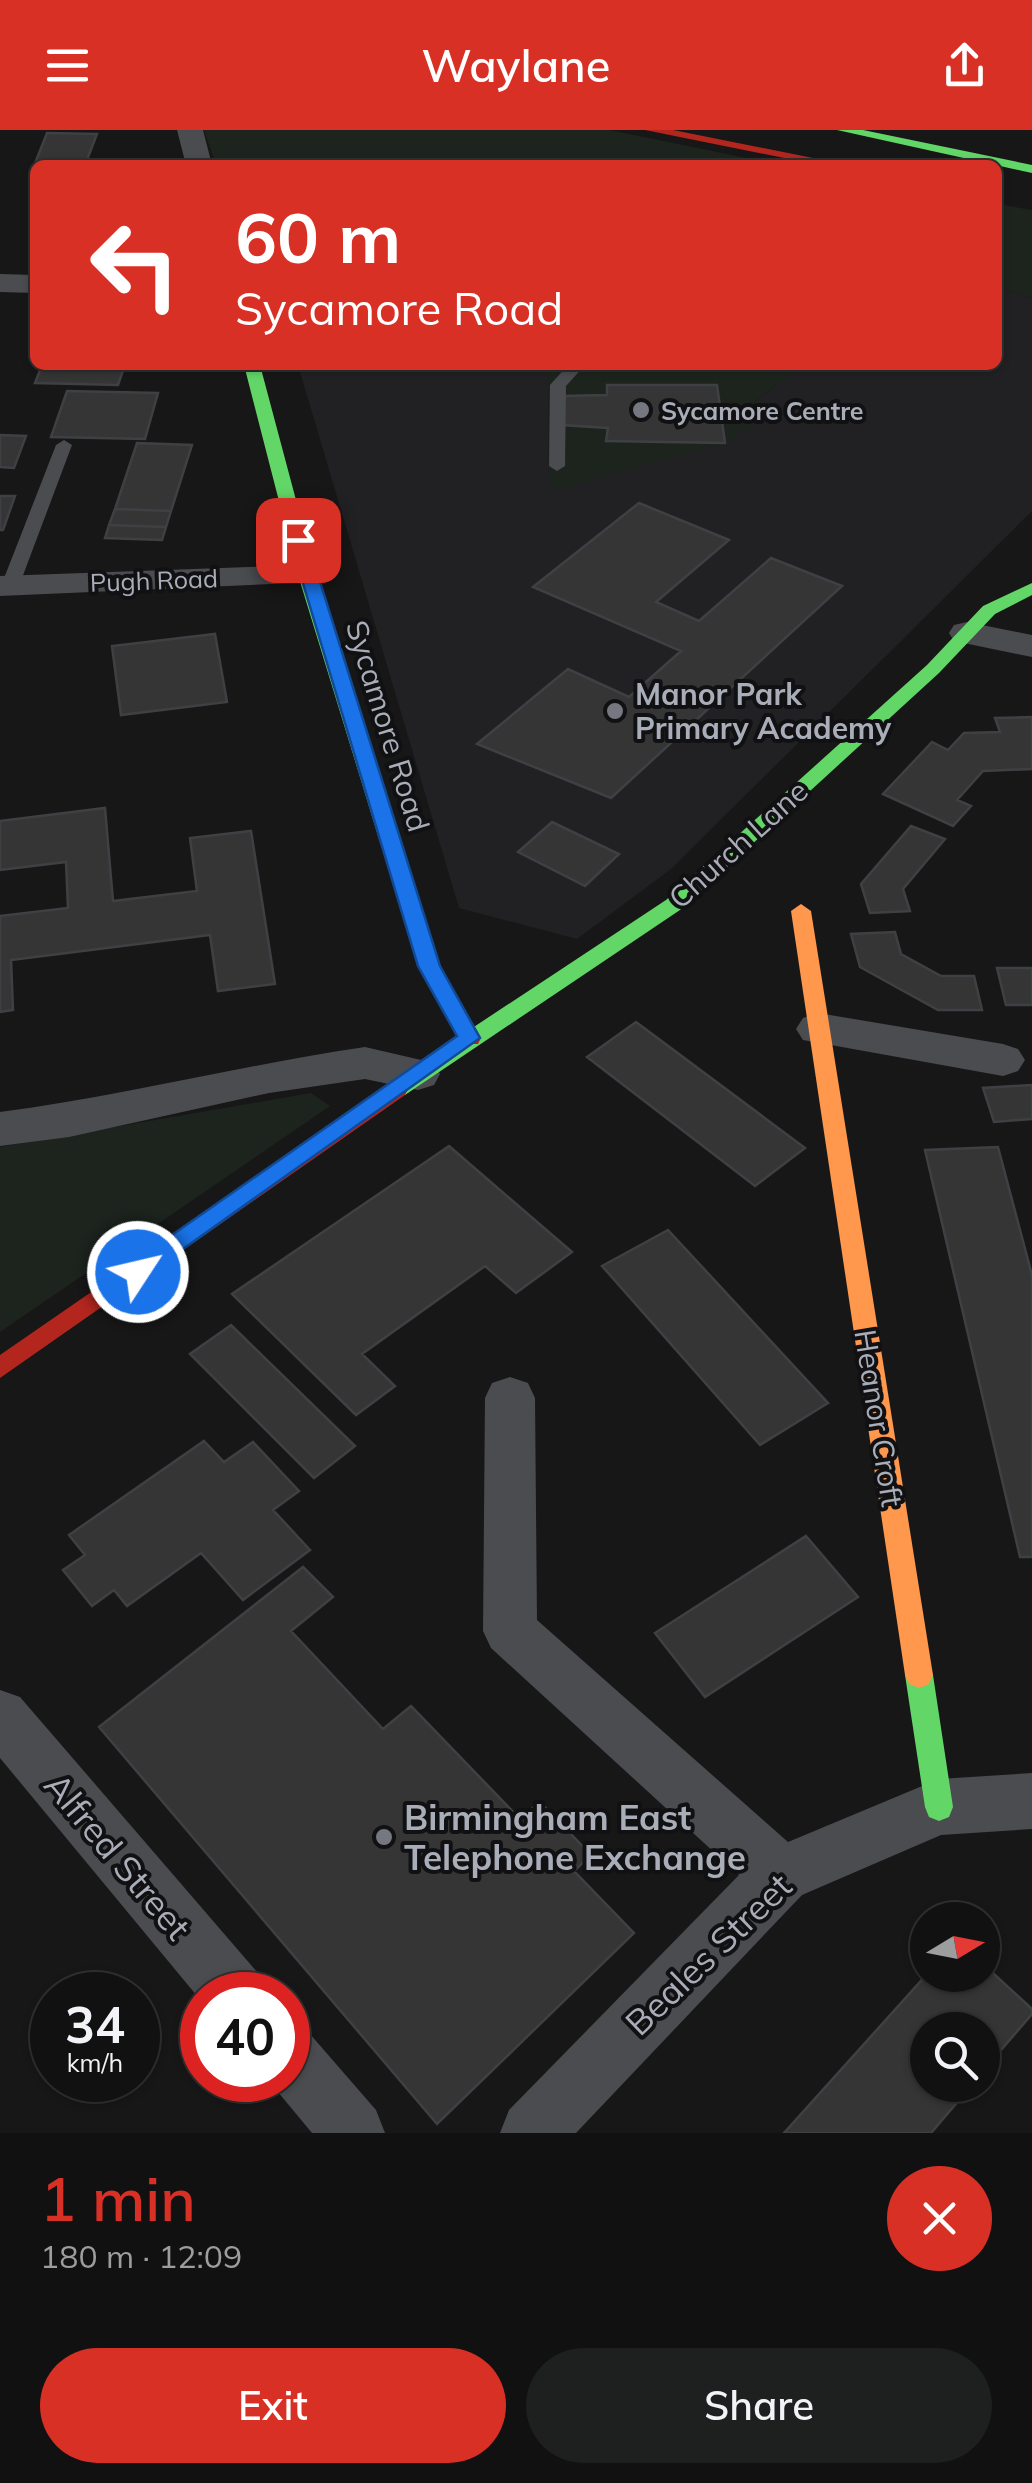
<!DOCTYPE html>
<html lang="en">
<head>
<meta charset="utf-8">
<style>
  :root { --surface:#111; --page:#1e1f1f; --text:#f1f3f6; --muted:#9c9d9f; --line:#303131; --accent:#d93025 }
  body { margin:0; font-family:Mulish,sans-serif; background:var(--page); color:var(--text); height:100vh; display:flex; flex-direction:column; font-size:38px; white-space:nowrap }
  * { box-sizing:border-box; margin:0 }
  p { font-size:32px; color:var(--muted) }
  .icon { flex:none; width:55px; height:55px; fill:none; stroke:currentColor; stroke-width:2; stroke-linecap:round; stroke-linejoin:round }
  .map { position:relative; height:2003px; overflow:hidden }
  .drawer { display:flex; flex-direction:column; background:var(--surface); flex:1 }
  .drawer>* { flex:none }
  .hud { position:absolute; left:30px; top:30px; width:972px; height:210px; border-radius:15px; box-shadow:0 2px 8px #0004,0 0 0 2px var(--line); background:#d93025; color:#fff; overflow:hidden }
  .needle { width:65px; rotate:80deg }
  .fabs { position:absolute; left:910px; top:1772px; display:grid; gap:20px }
  .fabs a { display:grid; place-items:center; width:90px; height:90px; border-radius:50%; background:var(--surface); box-shadow:0 2px 8px #0004,0 0 0 2px var(--line); font-size:50px }
  .speed { position:absolute; left:30px; top:1842px; display:flex; gap:20px; font-size:50px; font-weight:700; text-align:center }
  .speed>* { display:grid; place-content:center; width:130px; height:130px; border-radius:50%; background:var(--surface); box-shadow:0 2px 8px #0004,0 0 0 2px var(--line); line-height:1 }
  .speed small { font-size:25px; font-weight:400 }
  .speed .limit { border:15px solid #d22; background:#fff; color:#111 }
  .pin { position:absolute; display:grid; place-items:center; width:85px; height:85px; color:#fff; margin:-42px; border-radius:20px; box-shadow:0 5px 15px #0006 }
  .me { position:absolute; width:110px; margin:-55px; rotate:55deg; stroke-linejoin:round; filter:drop-shadow(0 0 8px #0008) }
  .turn { display:flex; align-items:center; gap:35px; height:210px; padding:0 40px; font-size:45px }
  .turn .icon { width:130px; height:130px; stroke-width:2.5 }
  .turn b { display:block; font-size:70px; line-height:85px }
  .round { display:grid; place-items:center; flex:none; width:105px; height:105px; border-radius:52px; background:var(--page) }
  .head { display:flex; align-items:center; justify-content:space-between; height:170px; padding:0 40px }
  h1 { font-size:60px; font-weight:600; line-height:75px; color:var(--accent) }
  .button { display:flex; gap:20px; margin-top:auto; padding:20px 40px }
  .button a { flex:1; height:115px; border-radius:60px; background:var(--accent); color:#fff; font-size:40px; font-weight:600; line-height:115px; text-align:center }
  .button a+a { background:var(--page); color:var(--text) }
  header { display:flex; justify-content:space-between; align-items:center; height:130px; padding:0 40px; background:var(--accent); color:#fff; font-size:45px; font-weight:600 }
  .map>svg:first-child { display:block }
  .built { fill:#212123 }
  .green { fill:#1d241e }
  .building { fill:#353536; stroke:#3f4043; stroke-width:2.5 }
  .lines { fill:none; stroke-linecap:round; stroke-linejoin:round }
  .lane { fill:#4b4c50; fill-rule:evenodd }
  .street { fill:#4b4c50; fill-rule:evenodd }
  .fast { fill:#63d668; fill-rule:evenodd }
  .slow { fill:#ff974d; fill-rule:evenodd }
  .jam { fill:#b3261e; fill-rule:evenodd }
  .route { fill:#1a73e8; stroke:#114b97; stroke-width:2.5 }
  .poi-dot { fill:#757880; stroke:#111113; stroke-width:4 }
  .labels { text-anchor:middle; dominant-baseline:central; stroke-width:8; stroke-linejoin:round; paint-order:stroke }
  .far-poi-label { font-size:25px; font-weight:bold; fill:#a8adb8; stroke:#111113; text-anchor:start }
  .far-street-label { font-size:25px; fill:#a8adb8; stroke:#111113 }
  .poi-label { font-size:30px; font-weight:bold; fill:#a8adb8; stroke:#111113; text-anchor:start }
  .street-label { font-size:30px; fill:#a8adb8; stroke:#111113 }
  .near-poi-label { font-size:35px; font-weight:bold; fill:#a8adb8; stroke:#111113; text-anchor:start }
  .near-street-label { font-size:35px; fill:#a8adb8; stroke:#111113 }
</style>
</head>
<body>
<header><svg class="icon" aria-label="menu" viewBox="0 0 24 24"><path d="M4 6h16M4 12h16M4 18h16"/></svg>Waylane<svg class="icon" aria-label="share" viewBox="0 0 24 24"><path d="M12 15V3M7 8l5-5 5 5M5 13v7h14v-7"/></svg></header>
<div class="map">
<svg width="1032" height="2003" viewBox="0 0 1032 2003">
  <rect width="100%" height="100%" fill="#171717"/>
  <path class="built" d="M 998,158 L 1032,168 L 1032,381 L 671,739 L 577,809 L 459,778 L 298,235 L 548,235 L 549,361 L 777,279 L 754,272 L 792,243 L 792,235 L 998,235 Z"/>
  <path class="green" d="M 204,0 L 609,0 L 781,35 L 216,35 Z
    M 998,74 L 1032,80 L 1032,168 L 998,158 Z
    M 548,235 L 792,235 L 793,243 L 755,271 L 778,280 L 725,313 L 549,362 Z
    M 311,963 L 330,976 L 0,1202 L 0,1017 Z"/>
  <path class="building" d="M 47,3 L 97,4 L 85,35 L 35,35 L 35,46 L 30,46 Z
    M 42,235 L 125,235 L 118,255 L 35,253 Z
    M 607,255 L 717,255 L 725,313 L 606,311 L 608,298 L 562,295 L 562,266 L 607,265 Z
    M 67,261 L 158,263 L 145,309 L 51,307 Z
    M 0,305 L 26,306 L 14,338 L 0,337 Z
    M 137,313 L 192,315 L 171,381 L 115,379 Z
    M 0,366 L 15,366 L 3,400 L 0,400 Z
    M 639,373 L 729,410 L 656,472 L 699,491 L 771,428 L 842,456 L 611,668 L 477,614 L 568,539 L 629,567 L 681,521 L 533,457 Z
    M 115,379 L 171,381 L 166,397 L 109,395 Z
    M 109,395 L 166,397 L 162,410 L 105,408 Z
    M 215,504 L 227,572 L 121,585 L 112,516 Z
    M 1032,587 L 1032,639 L 983,641 L 957,670 L 971,676 L 953,696 L 883,664 L 932,612 L 948,620 L 964,603 L 1000,602 L 995,588 Z
    M 105,678 L 113,771 L 197,761 L 190,708 L 251,701 L 275,854 L 218,861 L 210,805 L 11,830 L 13,880 L 0,882 L 0,786 L 68,778 L 66,732 L 0,740 L 0,691 Z
    M 552,692 L 619,724 L 585,756 L 518,722 Z
    M 911,696 L 945,709 L 903,759 L 910,781 L 870,783 L 861,754 Z
    M 895,802 L 901,824 L 941,846 L 974,846 L 982,880 L 938,880 L 860,837 L 851,804 Z
    M 997,838 L 1032,838 L 1032,875 L 1006,875 Z
    M 636,892 L 805,1018 L 755,1056 L 587,927 Z
    M 1032,955 L 1032,989 L 994,992 L 983,958 Z
    M 449,1016 L 572,1122 L 516,1163 L 485,1136 L 362,1224 L 395,1256 L 356,1285 L 232,1164 Z
    M 998,1017 L 1032,1145 L 1032,1427 L 1020,1427 L 925,1020 Z
    M 668,1100 L 828,1273 L 760,1315 L 602,1136 Z
    M 231,1195 L 355,1316 L 314,1348 L 190,1224 Z
    M 204,1311 L 224,1332 L 253,1312 L 299,1361 L 273,1380 L 310,1420 L 243,1470 L 201,1423 L 127,1476 L 114,1460 L 92,1476 L 63,1440 L 85,1425 L 69,1405 Z
    M 806,1406 L 858,1467 L 705,1567 L 655,1503 Z
    M 303,1437 L 333,1467 L 291,1501 L 383,1599 L 411,1576 L 520,1689 L 540,1672 L 591,1725 L 574,1741 L 634,1803 L 437,1994 L 99,1597 Z
    M 982,1833 L 1032,1879 L 1032,1884 L 982,1942 L 982,1900 L 928,1900 L 928,1955 L 972,1955 L 931,2003 L 784,2003 L 928,1843 L 982,1845 Z"/>
  <g class="lines">
    <path class="lane" d="M 568,235 L 585,235 L 566,256 L 565,336 L 557,341 L 549,336 L 550,255 Z
      M 64,310 L 72,315 L 19,456 L 16,460 L 4,460 L 1,456 L 56,315 Z"/>
    <path class="street" d="M 177,0 L 203,0 L 212,35 L 186,35 Z
      M 0,144 L 35,145 L 35,163 L 0,162 Z
      M 307,435 L 319,438 L 324,445 L 319,452 L 0,466 L 0,446 Z
      M 967,492 L 1032,505 L 1032,527 L 954,511 L 949,503 L 954,495 Z
      M 818,883 L 1003,914 L 1018,919 L 1025,930 L 1018,941 L 1003,946 L 803,910 L 796,899 L 803,888 Z
      M 365,917 L 434,933 L 440,944 L 434,955 L 418,960 L 365,949 L 269,963 L 69,1007 L 0,1016 L 0,982 C 123,966 242,935 365,917 Z
      M 510,1247 L 528,1253 L 535,1268 L 537,1490 L 788,1712 L 939,1649 L 1032,1643 L 1032,1699 L 941,1705 L 802,1765 L 576,2003 L 500,2003 L 509,1980 L 739,1745 L 491,1518 L 483,1501 L 485,1268 L 492,1253 Z
      M 0,1560 L 20,1567 L 258,1843 L 267,1865 L 202,1865 L 202,1872 L 0,1628 Z
      M 288,1895 L 310,1904 L 376,1980 L 385,2003 L 312,2003 L 268,1950 L 288,1950 Z"/>
    <path class="fast" d="M 837,0 L 863,0 L 1032,35 L 1032,43 Z
      M 244,235 L 260,235 L 316,445 L 399,709 L 396,714 L 389,716 L 379,709 L 298,445 Z
      M 1032,453 L 1032,465 L 995,484 L 939,543 L 680,780 L 405,965 L 389,965 L 386,959 L 389,953 L 666,770 L 927,535 L 983,476 Z
      M 919,1532 L 929,1536 L 933,1545 L 953,1677 L 949,1687 L 939,1691 L 929,1687 L 925,1677 L 905,1545 L 909,1536 Z"/>
    <path class="slow" d="M 801,774 L 811,781 L 933,1545 L 929,1554 L 919,1558 L 909,1554 L 905,1545 L 791,781 Z"/>
    <path class="jam" d="M 645,0 L 673,0 L 848,35 L 819,35 Z
      M 389,702 L 399,709 L 439,836 L 481,908 L 478,914 L 462,914 L 419,836 L 379,709 Z
      M 397,951 L 405,953 L 408,959 L 405,965 L 0,1248 L 0,1225 Z"/>
  </g>
  <path class="route" d="M 298,405 L 307,410 L 440,836 L 480,908 L 138,1151 L 129,1148 L 126,1142 L 129,1135 L 457,906 L 418,836 L 290,410 Z"/>
  <g class="poi-dot">
    <circle cx="641" cy="280" r="10"/>
    <circle cx="615" cy="581" r="10"/>
    <circle cx="384" cy="1707" r="10"/>
  </g>
  <g class="labels">
    <g class="far-poi-label">
      <text x="661" y="280">Sycamore Centre</text>
    </g>
    <g class="far-street-label">
      <text transform="translate(154 450) rotate(-2)">Pugh Road</text>
    </g>
    <g class="poi-label">
      <text x="635" y="564">Manor Park<tspan x="635" dy="34">Primary Academy</tspan></text>
    </g>
    <g class="street-label">
      <text transform="translate(388 596) rotate(73)">Sycamore Road</text>
      <text transform="translate(738 714) rotate(-42)">Church Lane</text>
      <text transform="translate(879 1288) rotate(81)">Heanor Croft</text>
    </g>
    <g class="near-poi-label">
      <text x="404" y="1687">Birmingham East<tspan x="404" dy="40">Telephone Exchange</tspan></text>
    </g>
    <g class="near-street-label">
      <text transform="translate(118 1726) rotate(50)">Alfred Street</text>
      <text transform="translate(708 1824) rotate(-44)">Beales Street</text>
    </g>
  </g>
</svg>
<div class="fabs">
<a><svg class="needle" viewBox="-14 -14 28 28"><path d="M0-13l5 13h-10z" fill="#e53935"/><path d="M0 13l5-13h-10z" fill="#9c9d9f"/></svg></a>
<a><svg class="icon" aria-label="search" viewBox="0 0 24 24"><circle cx="10" cy="10" r="6"/><path d="M15 15l6 6"/></svg></a>
</div>
<div class="speed"><div>34<small>km/h</small></div><div class="limit">40</div></div>
<div class="pin" style="left:298px;top:410px;background:#d93025"><svg class="icon" aria-label="arrive" viewBox="0 0 24 24"><path d="M6 21V4h12l-3 4 3 4H6"/></svg></div>
<svg class="me" style="left:138px;top:1142px" viewBox="-20 -20 40 40"><circle r="17" fill="#1a73e8" stroke="#fff" stroke-width="3"/><path d="M0-11L8 9 0 5-8 9z" fill="#fff"/></svg>
<div class="hud">
<div class="turn"><svg class="icon" aria-label="left" viewBox="0 0 24 24"><path d="M17 20v-9H6M10 6l-5 5 5 5"/></svg><div><b>60 m</b>Sycamore Road</div></div>
</div>
</div>
<section class="drawer">
<div class="head"><div><h1>1 min</h1><p>180 m · 12:09</p></div><a class="round" style="background:#d93025;color:#fff"><svg class="icon" aria-label="close" viewBox="0 0 24 24"><path d="M6 6l12 12M18 6L6 18"/></svg></a></div>
<div class="button"><a>Exit</a><a>Share</a></div>
</section>
</body>
</html>
